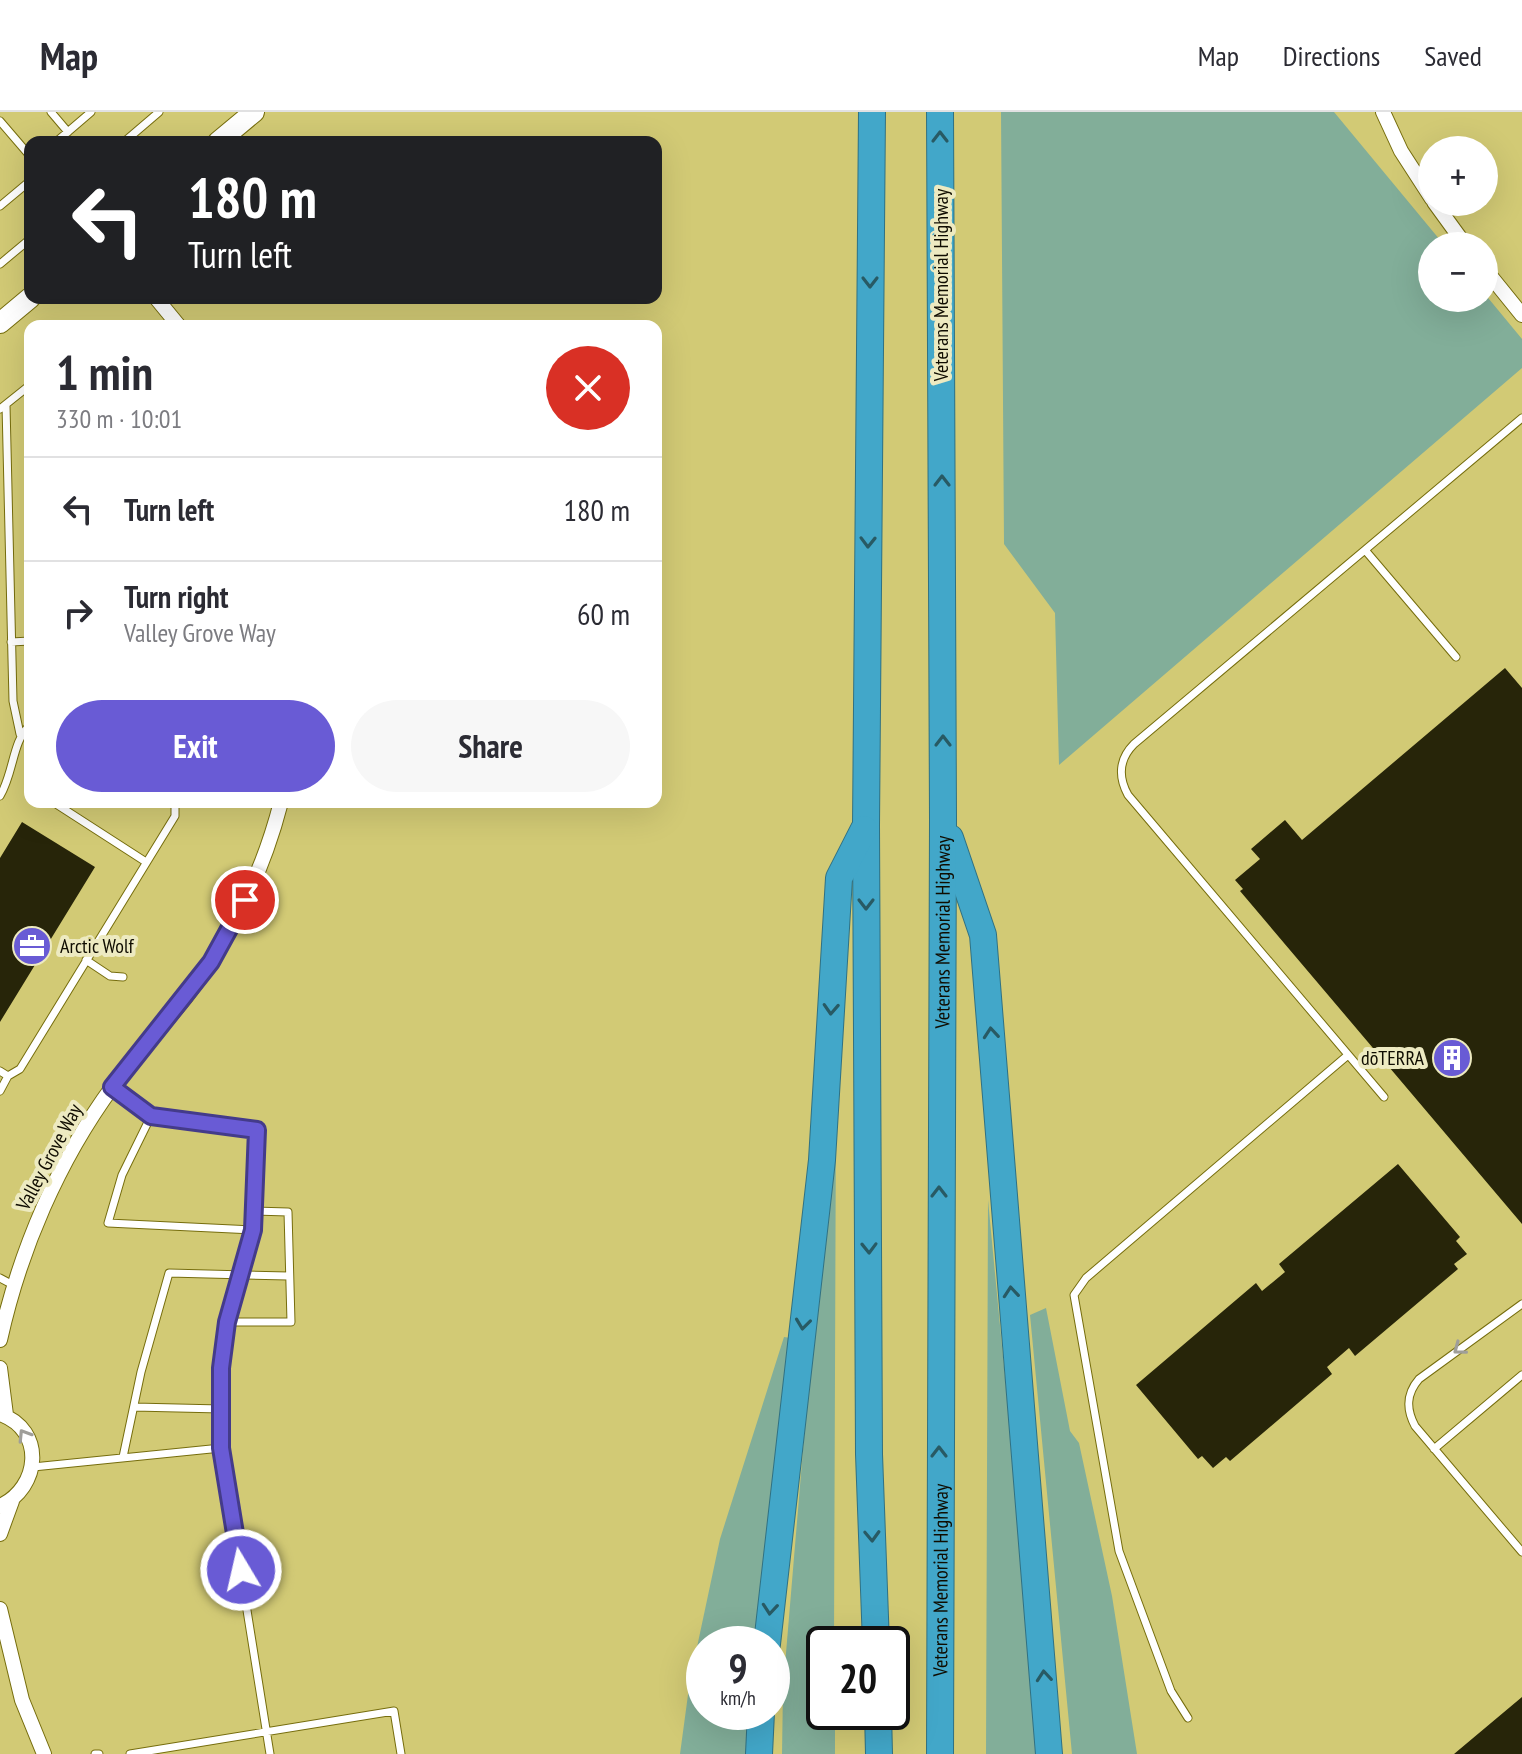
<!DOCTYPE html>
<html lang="en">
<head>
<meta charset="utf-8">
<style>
  :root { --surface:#fff; --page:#f7f7f7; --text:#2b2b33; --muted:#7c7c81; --line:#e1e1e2; --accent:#695bd5 }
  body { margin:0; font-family:"PT Sans Narrow",sans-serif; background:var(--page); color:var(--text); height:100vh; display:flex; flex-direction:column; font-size:30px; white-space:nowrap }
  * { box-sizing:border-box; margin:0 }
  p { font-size:26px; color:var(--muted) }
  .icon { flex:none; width:44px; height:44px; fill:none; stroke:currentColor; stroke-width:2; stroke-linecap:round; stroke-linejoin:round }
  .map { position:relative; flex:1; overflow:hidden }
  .drawer { position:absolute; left:24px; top:208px; width:638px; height:488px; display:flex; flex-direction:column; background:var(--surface); border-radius:16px; box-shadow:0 8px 32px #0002 }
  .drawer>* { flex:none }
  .hud { position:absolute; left:24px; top:24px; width:638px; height:168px; border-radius:16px; box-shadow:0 8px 32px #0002; background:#202124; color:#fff; overflow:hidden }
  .buttons { position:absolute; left:1418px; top:24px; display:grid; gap:16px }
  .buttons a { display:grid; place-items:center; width:80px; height:80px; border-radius:50%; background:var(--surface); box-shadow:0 8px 32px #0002; font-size:40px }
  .speed { position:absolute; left:686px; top:1514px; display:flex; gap:16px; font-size:40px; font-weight:700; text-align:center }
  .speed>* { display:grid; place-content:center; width:104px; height:104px; border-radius:50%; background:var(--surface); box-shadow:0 8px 32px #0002; line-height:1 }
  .speed small { font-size:20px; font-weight:400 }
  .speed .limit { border:4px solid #111; border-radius:12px; background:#fff; color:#111 }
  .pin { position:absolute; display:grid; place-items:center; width:68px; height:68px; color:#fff; margin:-34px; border:4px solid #fff; border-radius:50%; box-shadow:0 2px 8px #0007 }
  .me { position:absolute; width:88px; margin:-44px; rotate:351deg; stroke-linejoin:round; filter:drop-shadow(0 0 6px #0008) }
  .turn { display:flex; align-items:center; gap:28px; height:168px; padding:0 32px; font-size:36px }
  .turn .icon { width:104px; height:104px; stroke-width:2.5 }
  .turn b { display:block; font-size:56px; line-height:68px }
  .round { display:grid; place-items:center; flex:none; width:84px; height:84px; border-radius:42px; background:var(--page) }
  .headline { display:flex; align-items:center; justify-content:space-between; height:136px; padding:0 32px }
  h1 { font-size:48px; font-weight:800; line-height:60px }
  .cta { display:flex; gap:16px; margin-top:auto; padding:16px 32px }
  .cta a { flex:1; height:92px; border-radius:48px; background:var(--accent); color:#fff; font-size:32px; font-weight:800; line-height:92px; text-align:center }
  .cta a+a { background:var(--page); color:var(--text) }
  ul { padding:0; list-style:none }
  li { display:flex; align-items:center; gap:24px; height:104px; padding:0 32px; border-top:2px solid var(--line) }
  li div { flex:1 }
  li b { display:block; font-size:30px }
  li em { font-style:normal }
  header { display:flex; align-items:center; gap:48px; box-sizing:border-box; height:112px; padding:0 40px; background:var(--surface); border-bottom:2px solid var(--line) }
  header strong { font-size:38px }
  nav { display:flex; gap:44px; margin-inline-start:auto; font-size:28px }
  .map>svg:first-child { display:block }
  .green { fill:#82ae99 }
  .building { fill:#272509 }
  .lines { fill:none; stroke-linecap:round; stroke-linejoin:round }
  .lane-casing { stroke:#766d0d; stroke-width:9 }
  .street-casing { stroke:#766d0d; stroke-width:16 }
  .secondary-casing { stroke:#766d0d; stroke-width:22 }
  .highway-casing { stroke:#307183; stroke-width:28 }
  .lane { stroke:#fff; stroke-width:7 }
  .street { stroke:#fff; stroke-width:14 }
  .secondary { stroke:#fff; stroke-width:20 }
  .highway { stroke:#42a7c9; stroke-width:26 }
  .oneway { stroke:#285a64 }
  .oneway2 { stroke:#9f9e99 }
  .route-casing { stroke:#443b8a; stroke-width:20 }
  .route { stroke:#695bd5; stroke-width:14 }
  .labels { text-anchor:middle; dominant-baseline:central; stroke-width:8; stroke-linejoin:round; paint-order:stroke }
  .street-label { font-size:20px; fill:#0f0c00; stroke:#edeac1 }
  .poi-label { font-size:20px; fill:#0f0c00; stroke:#edeac1; text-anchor:start }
</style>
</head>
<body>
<header>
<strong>Map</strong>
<nav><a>Map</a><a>Directions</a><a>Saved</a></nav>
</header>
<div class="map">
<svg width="1522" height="1642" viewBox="0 0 1522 1642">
  <rect width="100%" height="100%" fill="#d2ca75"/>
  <path class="green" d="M 1001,0 L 1334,0 L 1445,134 L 1432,134 L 1432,186 L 1484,186 L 1484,181 L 1522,227 L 1522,256 L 1059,653 L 1055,501 L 1004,432 Z
    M 836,990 L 834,1532 L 824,1532 L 824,1600 L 835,1600 L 835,1642 L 782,1642 L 783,1577 L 824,1087 Z
    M 988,1088 L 1041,1642 L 986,1642 Z
    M 1046,1196 L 1070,1319 L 1079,1331 L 1112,1484 L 1137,1642 L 1072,1642 L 1030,1203 Z
    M 784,1225 L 791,1226 L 754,1532 L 704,1532 L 704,1600 L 750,1600 L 748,1642 L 680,1642 L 690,1568 L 720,1427 Z"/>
  <path class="building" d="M 1505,556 L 1522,576 L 1522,1112 L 1240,779 L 1243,777 L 1235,768 L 1260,747 L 1251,737 L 1285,708 L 1302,728 Z
    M 22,710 L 95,755 L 0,910 L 0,746 Z
    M 1398,1052 L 1460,1125 L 1456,1129 L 1467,1142 L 1454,1152 L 1458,1157 L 1355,1244 L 1349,1236 L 1327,1255 L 1332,1262 L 1230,1349 L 1226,1345 L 1213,1356 L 1202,1344 L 1198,1347 L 1136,1273 L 1256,1171 L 1262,1179 L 1285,1160 L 1279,1152 Z
    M 1522,1585 L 1522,1642 L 1454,1642 Z"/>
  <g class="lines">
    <defs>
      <path id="lane" d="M 51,0 L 68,20
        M 0,9 L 30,44
        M 56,30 L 91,0
        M 124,30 L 159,0
        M 0,94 L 30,69
        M 0,152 L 30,127
        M 6,293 L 13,589 L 20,622
        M 0,297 L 30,273
        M 1365,438 L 1456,545
        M 11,530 L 30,529
        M 0,684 C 14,661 12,629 30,613
        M 53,690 L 146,750
        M 86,848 L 110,864 L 123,865
        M 0,959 L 8,964 L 20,957 L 175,704 L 175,690
        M 112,975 L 151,1004 L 257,1018 L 253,1118 L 227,1210 L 221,1256 L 221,1336 L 270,1642
        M 0,979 L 8,964
        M 1384,985 L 1128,683 C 1118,665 1119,647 1134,632 L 1522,306
        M 151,1004 L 122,1063 L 108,1111 L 253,1118
        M 0,1166 L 15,1174
        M 1522,1192 L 1419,1267 C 1406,1282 1406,1297 1415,1314 L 1522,1440
        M 227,1210 L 291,1210 L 288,1100 L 254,1099
        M 134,1295 L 221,1297
        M 1434,1337 L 1522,1263
        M 123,1345 L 141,1260 L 169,1161 L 288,1164
        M 33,1355 L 221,1336
        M 1188,1606 L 1171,1579 L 1119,1439 L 1074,1183 L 1086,1166 L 1348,943
        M 95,1642 L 99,1642
        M 130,1642 L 394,1599 L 401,1642"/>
      <path id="street" d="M 1383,0 L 1401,39 L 1432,87
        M 1434,90 L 1466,134
        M 1484,156 L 1522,203
        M 156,186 L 179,214
        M 0,1228 C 20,1138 58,1049 113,974 C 135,943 162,915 186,885 C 230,829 263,760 281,690
        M 0,1256 L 6,1303
        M 0,1302 C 46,1318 40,1376 0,1394
        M 0,1422 L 12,1389
        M 0,1497 L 22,1588 L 44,1642"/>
      <path id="secondary" d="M 218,30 L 254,0
        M 0,211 L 30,186"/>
      <g id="highway">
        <path d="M 872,0 L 866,714 L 869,1342 L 876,1532"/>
        <path d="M 950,726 L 983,823 L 1049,1642"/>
        <path d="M 767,1532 L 822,1048 L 839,766 L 864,717"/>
        <path d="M 878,1600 L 879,1642"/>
        <path d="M 759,1642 L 761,1600"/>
        <path id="s1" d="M 940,1642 L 943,707 L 940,0"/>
      </g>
    </defs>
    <use href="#lane" class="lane-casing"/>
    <use href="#street" class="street-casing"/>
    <use href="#secondary" class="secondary-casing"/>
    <use href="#highway" class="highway-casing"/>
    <use href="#lane" class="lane"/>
    <use href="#street" class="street"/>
    <use href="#secondary" class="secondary"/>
    <use href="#highway" class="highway"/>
  </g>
  <defs><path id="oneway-chevron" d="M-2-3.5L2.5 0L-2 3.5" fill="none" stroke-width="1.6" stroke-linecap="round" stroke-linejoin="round" transform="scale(2)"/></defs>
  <g class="oneway">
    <use href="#oneway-chevron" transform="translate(940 25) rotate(-90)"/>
    <use href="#oneway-chevron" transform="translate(870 170) rotate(90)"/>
    <use href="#oneway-chevron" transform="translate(942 369) rotate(-90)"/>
    <use href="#oneway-chevron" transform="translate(868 430) rotate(91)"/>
    <use href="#oneway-chevron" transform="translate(943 629) rotate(-90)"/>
    <use href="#oneway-chevron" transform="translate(866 792) rotate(90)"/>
    <use href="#oneway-chevron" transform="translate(831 897) rotate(93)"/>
    <use href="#oneway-chevron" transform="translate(991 921) rotate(-95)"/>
    <use href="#oneway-chevron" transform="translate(939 1080) rotate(-90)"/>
    <use href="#oneway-chevron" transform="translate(869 1136) rotate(89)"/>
    <use href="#oneway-chevron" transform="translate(1011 1180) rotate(-95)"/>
    <use href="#oneway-chevron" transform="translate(803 1212) rotate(97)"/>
    <use href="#oneway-chevron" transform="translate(939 1340) rotate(-90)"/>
    <use href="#oneway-chevron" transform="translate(872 1424) rotate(88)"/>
    <use href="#oneway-chevron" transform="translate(770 1497) rotate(95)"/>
    <use href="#oneway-chevron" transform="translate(1044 1564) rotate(-95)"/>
  </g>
  <g class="oneway2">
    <use href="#oneway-chevron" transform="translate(1459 1237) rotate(143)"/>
    <use href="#oneway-chevron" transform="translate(24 1323) rotate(-122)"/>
  </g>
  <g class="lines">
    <defs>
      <path id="route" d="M 241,1458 L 221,1336 L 221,1256 L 227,1210 L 253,1118 L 257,1018 L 151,1004 L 112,975 L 211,850 L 245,788"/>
    </defs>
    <use href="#route" class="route-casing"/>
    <use href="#route" class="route"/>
  </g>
  <defs>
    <symbol id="office-disc" viewBox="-11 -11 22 22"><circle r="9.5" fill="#695bd5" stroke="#edeac1"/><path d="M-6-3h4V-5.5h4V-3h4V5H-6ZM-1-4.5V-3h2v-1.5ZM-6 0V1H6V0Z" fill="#fff"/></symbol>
    <symbol id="building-disc" viewBox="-11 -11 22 22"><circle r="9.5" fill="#695bd5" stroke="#edeac1"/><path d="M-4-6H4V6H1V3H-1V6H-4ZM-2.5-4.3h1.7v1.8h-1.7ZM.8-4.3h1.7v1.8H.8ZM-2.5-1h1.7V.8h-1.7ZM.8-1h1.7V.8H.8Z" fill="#fff"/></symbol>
  </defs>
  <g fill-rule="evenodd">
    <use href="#office-disc" x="10" y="812" width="44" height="44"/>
    <use href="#building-disc" x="1430" y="924" width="44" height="44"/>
  </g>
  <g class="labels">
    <g class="street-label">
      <text transform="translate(941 173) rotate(-90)">Veterans Memorial Highway</text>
      <text stroke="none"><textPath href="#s1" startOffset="822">Veterans Memorial Highway</textPath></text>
      <text transform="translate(49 1045) rotate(-62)">Valley Grove Way</text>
      <text stroke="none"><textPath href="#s1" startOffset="174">Veterans Memorial Highway</textPath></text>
    </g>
    <g class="poi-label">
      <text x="60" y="834">Arctic Wolf</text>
      <text x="1424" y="946" text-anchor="end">dōTERRA</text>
    </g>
  </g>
</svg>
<div class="buttons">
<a>+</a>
<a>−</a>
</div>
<div class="speed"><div>9<small>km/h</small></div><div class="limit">20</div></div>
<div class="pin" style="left:245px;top:788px;background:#d93025"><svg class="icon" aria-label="arrive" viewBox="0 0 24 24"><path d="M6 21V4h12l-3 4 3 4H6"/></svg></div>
<svg class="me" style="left:241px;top:1458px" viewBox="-20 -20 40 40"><circle r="17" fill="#695bd5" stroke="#fff" stroke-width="3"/><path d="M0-11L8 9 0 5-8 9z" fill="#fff"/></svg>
<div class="hud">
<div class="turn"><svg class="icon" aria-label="left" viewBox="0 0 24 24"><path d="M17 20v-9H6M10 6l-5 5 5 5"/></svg><div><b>180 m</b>Turn left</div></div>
</div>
<section class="drawer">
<div class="headline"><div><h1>1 min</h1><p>330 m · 10:01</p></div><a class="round" style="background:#d93025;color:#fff"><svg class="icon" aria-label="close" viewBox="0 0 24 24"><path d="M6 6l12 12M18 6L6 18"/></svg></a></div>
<ul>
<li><svg class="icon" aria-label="left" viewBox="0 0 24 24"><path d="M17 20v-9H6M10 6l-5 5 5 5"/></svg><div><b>Turn left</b></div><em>180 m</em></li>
<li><svg class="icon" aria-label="right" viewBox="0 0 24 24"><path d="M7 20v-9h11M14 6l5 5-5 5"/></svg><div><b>Turn right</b><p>Valley Grove Way</p></div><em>60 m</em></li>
</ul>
<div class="cta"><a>Exit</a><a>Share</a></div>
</section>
</div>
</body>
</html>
